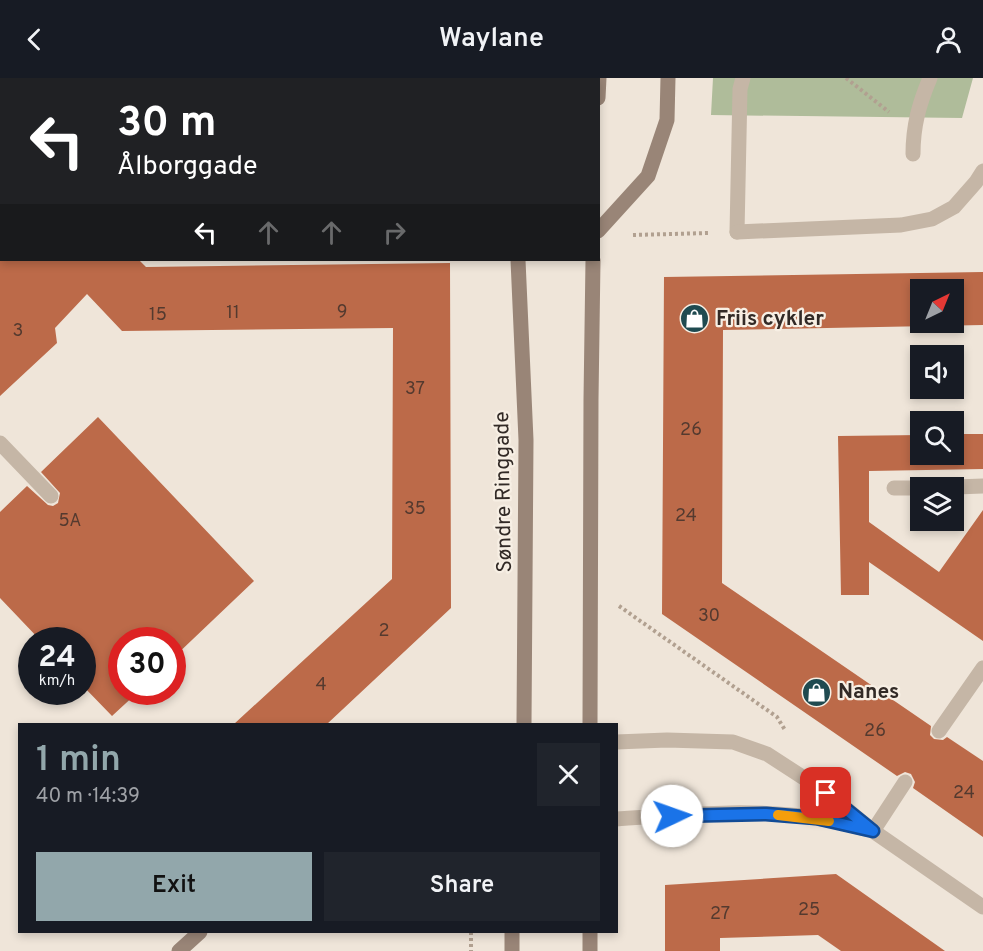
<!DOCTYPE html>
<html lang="en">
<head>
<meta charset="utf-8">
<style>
  :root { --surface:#171b24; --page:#20242c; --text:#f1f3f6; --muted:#9ea1a6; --accent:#92a7ab }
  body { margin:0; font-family:Overpass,sans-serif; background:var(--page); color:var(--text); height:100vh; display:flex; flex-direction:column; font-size:22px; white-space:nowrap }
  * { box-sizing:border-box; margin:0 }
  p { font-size:20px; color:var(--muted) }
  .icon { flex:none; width:33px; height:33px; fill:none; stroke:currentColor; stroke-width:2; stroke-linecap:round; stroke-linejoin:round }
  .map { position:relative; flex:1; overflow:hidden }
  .drawer { position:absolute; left:18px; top:645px; width:600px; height:210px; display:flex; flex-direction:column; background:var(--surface); border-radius:0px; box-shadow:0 3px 9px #0003 }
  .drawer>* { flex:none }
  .hud { position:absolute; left:0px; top:0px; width:600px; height:183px; box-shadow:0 3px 9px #0003; background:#202124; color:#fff; overflow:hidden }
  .needle { width:39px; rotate:43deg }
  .controls { position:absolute; left:910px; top:201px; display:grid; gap:12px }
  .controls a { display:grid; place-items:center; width:54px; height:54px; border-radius:0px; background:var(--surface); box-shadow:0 3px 9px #0003; font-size:30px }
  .speed { position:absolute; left:18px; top:549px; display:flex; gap:12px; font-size:30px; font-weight:700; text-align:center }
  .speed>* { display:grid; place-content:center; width:78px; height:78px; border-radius:50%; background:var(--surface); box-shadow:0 3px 9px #0003; line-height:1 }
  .speed small { font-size:15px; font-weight:400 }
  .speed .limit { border:9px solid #d22; background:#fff; color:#111 }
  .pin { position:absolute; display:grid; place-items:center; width:51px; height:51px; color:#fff; margin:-26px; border-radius:12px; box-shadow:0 3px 9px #0006 }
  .me { position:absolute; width:66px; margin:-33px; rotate:87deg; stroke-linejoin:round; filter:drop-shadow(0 0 4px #0008) }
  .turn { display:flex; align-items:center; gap:21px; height:126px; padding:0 18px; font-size:27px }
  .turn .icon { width:78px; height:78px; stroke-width:2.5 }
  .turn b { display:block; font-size:42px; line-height:51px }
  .lanes { display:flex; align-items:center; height:57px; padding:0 18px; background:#0003; justify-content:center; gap:30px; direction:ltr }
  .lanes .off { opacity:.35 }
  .round { display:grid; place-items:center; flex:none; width:63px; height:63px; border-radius:0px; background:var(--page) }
  .head { display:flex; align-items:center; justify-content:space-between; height:102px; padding:0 18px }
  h1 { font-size:36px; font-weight:600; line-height:45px; color:var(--accent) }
  .primary-button { display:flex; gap:12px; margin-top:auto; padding:12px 18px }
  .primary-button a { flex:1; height:69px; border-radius:0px; background:var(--accent); color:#111; font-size:24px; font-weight:600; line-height:69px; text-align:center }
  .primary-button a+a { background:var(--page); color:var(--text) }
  header { display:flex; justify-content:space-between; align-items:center; height:78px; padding:0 18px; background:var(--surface); font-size:27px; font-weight:600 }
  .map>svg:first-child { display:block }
  .green { fill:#afbc9a }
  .building { fill:#bc6a49; fill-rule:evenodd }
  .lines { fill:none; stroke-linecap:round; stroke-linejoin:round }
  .path { stroke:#b1a090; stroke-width:4; stroke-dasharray:3 3; stroke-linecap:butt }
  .lane { stroke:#c5b6a6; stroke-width:15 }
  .street { stroke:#c5b6a6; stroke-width:15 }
  .secondary { stroke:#998577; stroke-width:15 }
  .route-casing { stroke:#114b97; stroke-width:15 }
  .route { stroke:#1a73e8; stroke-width:10 }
  .slow { stroke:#f59e0b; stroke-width:10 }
  .labels { text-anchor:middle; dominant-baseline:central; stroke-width:4.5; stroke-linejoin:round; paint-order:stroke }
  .number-label { font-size:18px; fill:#543a2f }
  .poi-label { font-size:21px; font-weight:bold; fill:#322a26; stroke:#f7efe4; text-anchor:start }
  .street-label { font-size:21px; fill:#322a26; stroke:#f7efe4 }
</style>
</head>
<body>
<header><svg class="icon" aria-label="back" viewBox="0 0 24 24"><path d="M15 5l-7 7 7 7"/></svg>Waylane<svg class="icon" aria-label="person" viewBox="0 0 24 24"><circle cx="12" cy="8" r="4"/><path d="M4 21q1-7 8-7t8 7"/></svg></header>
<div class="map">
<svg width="983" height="873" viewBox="0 0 983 873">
  <rect width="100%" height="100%" fill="#efe5d9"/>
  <path class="green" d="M 72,0 L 394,0 L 73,2 Z
    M 713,0 L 973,0 L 962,40 L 711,37 Z"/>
  <path class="building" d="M 0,182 L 139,182 L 146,189 L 450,185 L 451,530 L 327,646 L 234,646 L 392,501 L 393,250 L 122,253 L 87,216 L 55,250 L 57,265 L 0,318 Z
    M 983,194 L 983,247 L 723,252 L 722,505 L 931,648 L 930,657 L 934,661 L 943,662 L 947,659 L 983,683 L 983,759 L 913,710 L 915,704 L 911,696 L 905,694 L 897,698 L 662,536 L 664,199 ZM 921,212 L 954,212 L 954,244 L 921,244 Z
    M 98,339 L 254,503 L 172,581 L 172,562 L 122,562 L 122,614 L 138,614 L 112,638 L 82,607 L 82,562 L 40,562 L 0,520 L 0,434 L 27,408 L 48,427 L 53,428 L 58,425 L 60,415 L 41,394 Z
    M 954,356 L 983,356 L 983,391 L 869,393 L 869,444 L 939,494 L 983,432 L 983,563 L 869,484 L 869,517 L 841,517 L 838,358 L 921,357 L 921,376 L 954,376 Z
    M 836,796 L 945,873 L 841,873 L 818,857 L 720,860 L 720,873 L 665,873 L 665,807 Z"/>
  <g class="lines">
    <path class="path" d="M 846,0 L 889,34
      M 633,157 L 709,155
      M 619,528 L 777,639 L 785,652
      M 471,854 L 471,873"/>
    <path class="lane" d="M 166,2 L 166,0
      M 358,2 L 359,0
      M 913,76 C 913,48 919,26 930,0
      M 737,154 L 740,11 L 743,0
      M 0,365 L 51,418
      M 894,410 L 921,410
      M 928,410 L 983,408
      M 939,653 L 983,590
      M 873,753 L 905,704"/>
    <path class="street" d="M 52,0 L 53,2
      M 0,134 L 2,133
      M 737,154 L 901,147 L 932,141 L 954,129 L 976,104 L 983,93
      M 616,664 L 667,662 L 733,664 L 767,676 L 827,715 L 873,753 L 983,829
      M 616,741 C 682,737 750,730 816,740 C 834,742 852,748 870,752"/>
    <path class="secondary" d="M 519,2 L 519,0
      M 598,20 L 599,0
      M 598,153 L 648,98 L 667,42 L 668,0
      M 518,182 L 526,362 L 524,646
      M 590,646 L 591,321 L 593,182
      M 512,854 L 512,873
      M 179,873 L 200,854
      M 590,873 L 590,854"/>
  </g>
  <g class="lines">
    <defs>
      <path id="route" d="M 672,738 L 766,736 L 816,740 L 873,753 L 826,715"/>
    </defs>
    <use href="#route" class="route-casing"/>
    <use href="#route" class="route"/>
    <path class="slow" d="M 778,737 L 829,743"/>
  </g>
  <defs>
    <symbol id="shop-disc" viewBox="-11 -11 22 22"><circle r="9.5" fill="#1f4a50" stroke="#f7efe4"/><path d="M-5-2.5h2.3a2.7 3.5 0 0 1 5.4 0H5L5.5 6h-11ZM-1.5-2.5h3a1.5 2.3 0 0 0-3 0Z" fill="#fff"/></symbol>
  </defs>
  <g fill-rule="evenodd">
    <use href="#shop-disc" x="678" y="224" width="33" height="33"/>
    <use href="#shop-disc" x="800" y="598" width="33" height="33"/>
  </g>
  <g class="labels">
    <g class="number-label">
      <text x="342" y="234">9</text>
      <text x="233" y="235">11</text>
      <text x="158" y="237">15</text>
      <text x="18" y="253">3</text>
      <text x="415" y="311">37</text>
      <text x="691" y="352">26</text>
      <text x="415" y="431">35</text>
      <text x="686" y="438">24</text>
      <text x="70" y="443">5A</text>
      <text x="709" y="538">30</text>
      <text x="384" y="553">2</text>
      <text x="321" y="607">4</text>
      <text x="875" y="653">26</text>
      <text x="964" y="715">24</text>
      <text x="809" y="832">25</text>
      <text x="720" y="836">27</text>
    </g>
    <g class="poi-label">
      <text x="716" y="241">Friis cykler</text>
      <text x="838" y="614">Nanes</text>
    </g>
    <g class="street-label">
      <text transform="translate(504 414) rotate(-91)">Søndre Ringgade</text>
    </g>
  </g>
</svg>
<div class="controls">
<a><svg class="needle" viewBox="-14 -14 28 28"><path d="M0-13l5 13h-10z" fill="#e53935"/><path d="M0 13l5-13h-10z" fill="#9ea1a6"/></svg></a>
<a><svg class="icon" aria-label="sound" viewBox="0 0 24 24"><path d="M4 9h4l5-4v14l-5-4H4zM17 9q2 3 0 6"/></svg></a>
<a><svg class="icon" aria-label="search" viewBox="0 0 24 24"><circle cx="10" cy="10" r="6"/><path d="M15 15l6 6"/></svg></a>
<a><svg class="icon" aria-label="layers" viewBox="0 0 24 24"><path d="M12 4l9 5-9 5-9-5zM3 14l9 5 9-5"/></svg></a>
</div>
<div class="speed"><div>24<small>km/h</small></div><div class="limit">30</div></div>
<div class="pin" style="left:826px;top:715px;background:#d93025"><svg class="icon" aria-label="arrive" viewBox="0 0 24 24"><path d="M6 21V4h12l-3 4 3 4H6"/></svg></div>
<svg class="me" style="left:672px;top:738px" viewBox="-20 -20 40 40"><circle r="19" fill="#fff"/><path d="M0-13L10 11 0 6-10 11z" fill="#1a73e8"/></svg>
<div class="hud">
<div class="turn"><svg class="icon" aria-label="left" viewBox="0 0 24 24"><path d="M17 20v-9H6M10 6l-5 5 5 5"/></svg><div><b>30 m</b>Ålborggade</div></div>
<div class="lanes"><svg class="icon" aria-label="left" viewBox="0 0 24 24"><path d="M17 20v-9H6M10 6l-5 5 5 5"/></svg><svg class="icon off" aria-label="ahead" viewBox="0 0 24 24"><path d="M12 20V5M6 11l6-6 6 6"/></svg><svg class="icon off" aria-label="ahead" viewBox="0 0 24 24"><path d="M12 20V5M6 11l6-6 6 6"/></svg><svg class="icon off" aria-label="right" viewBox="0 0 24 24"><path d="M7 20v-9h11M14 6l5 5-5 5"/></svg></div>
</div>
<section class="drawer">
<div class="head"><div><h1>1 min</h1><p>40 m · 14:39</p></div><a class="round"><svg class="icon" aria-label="close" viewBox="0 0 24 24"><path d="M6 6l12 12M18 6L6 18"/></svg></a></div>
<div class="primary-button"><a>Exit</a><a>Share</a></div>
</section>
</div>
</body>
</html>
